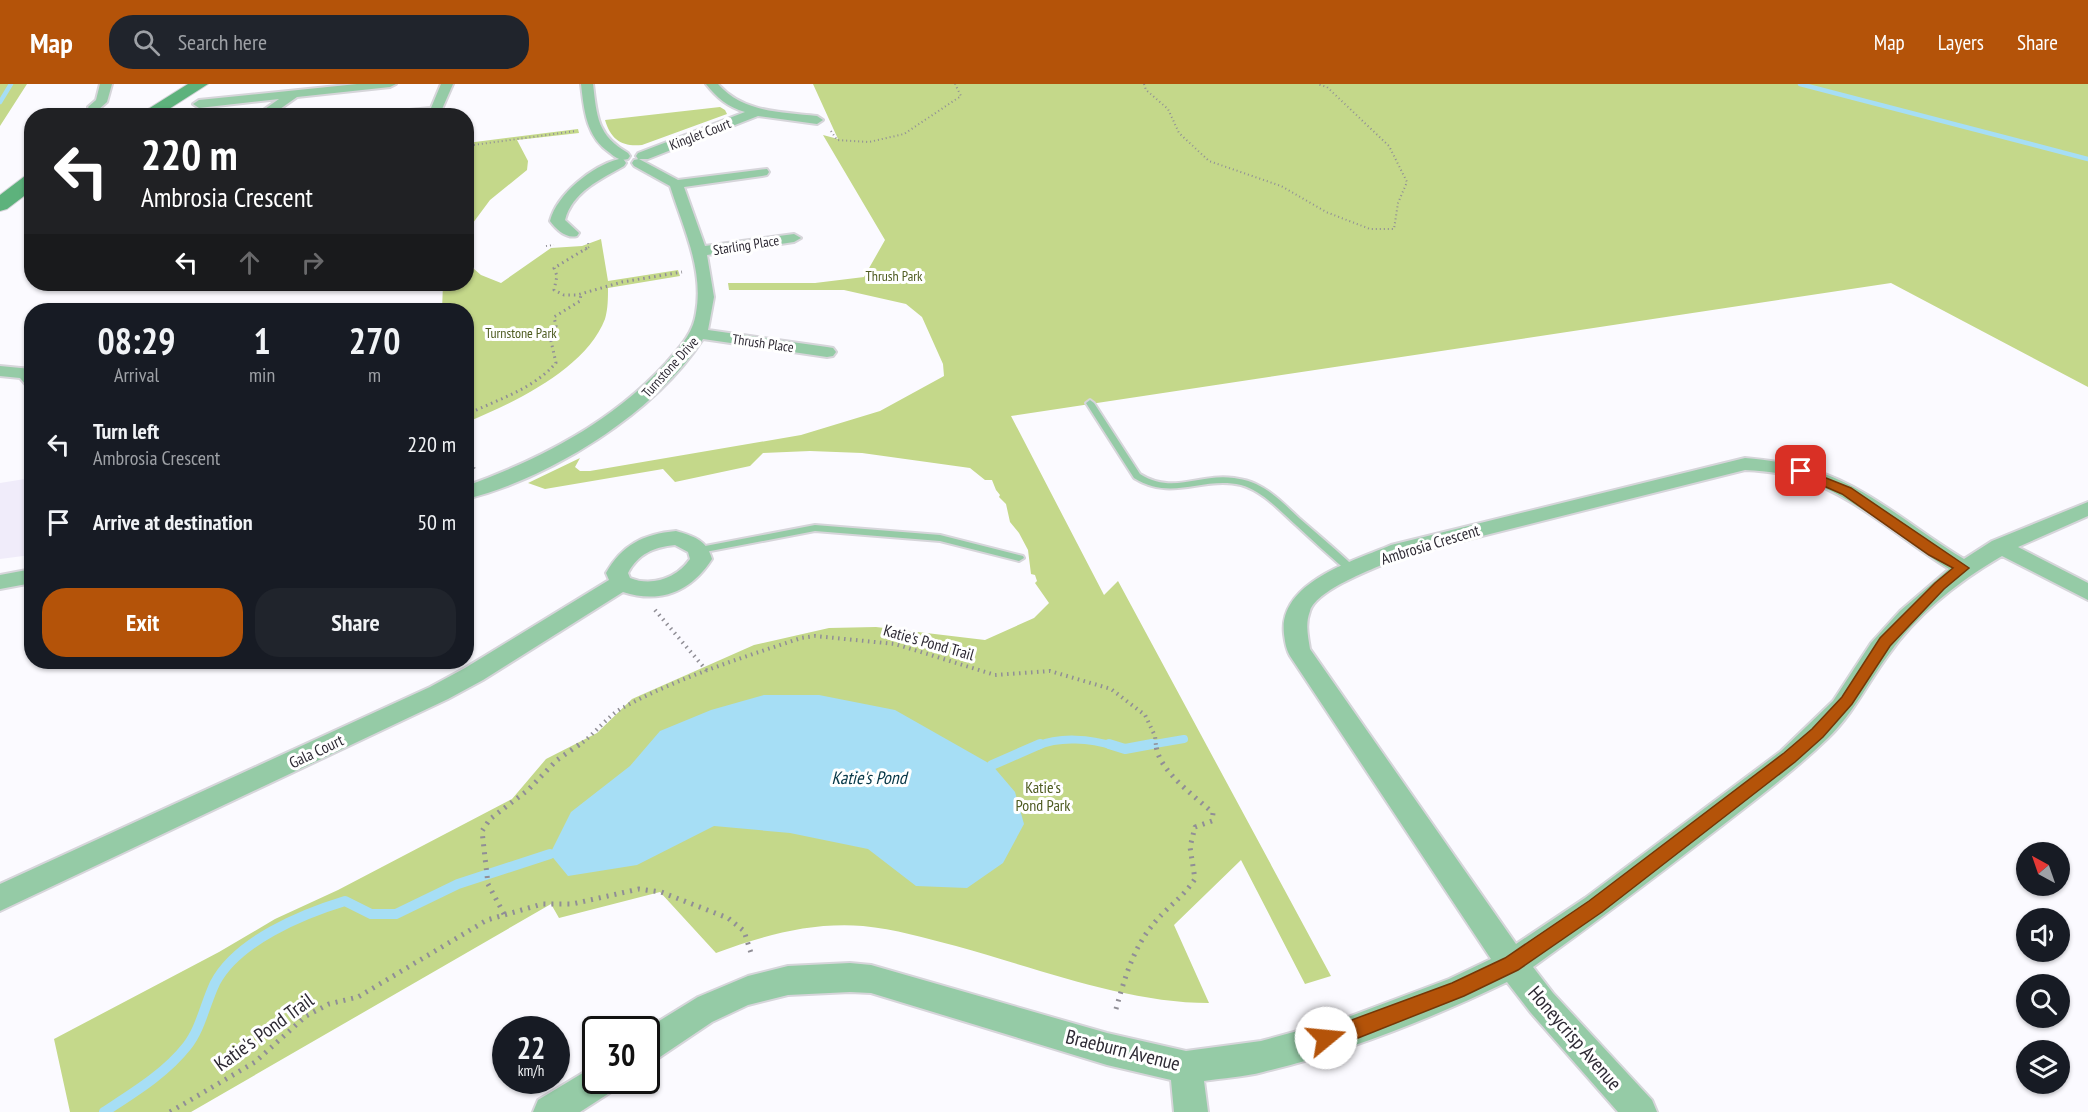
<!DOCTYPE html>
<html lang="en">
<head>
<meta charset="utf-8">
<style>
  :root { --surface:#171b24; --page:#20242c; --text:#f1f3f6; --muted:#9ea1a6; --accent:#b45309 }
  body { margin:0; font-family:"PT Sans Narrow",sans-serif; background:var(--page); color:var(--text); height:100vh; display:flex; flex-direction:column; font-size:22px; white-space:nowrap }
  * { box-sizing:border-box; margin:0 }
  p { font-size:20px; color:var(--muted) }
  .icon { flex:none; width:33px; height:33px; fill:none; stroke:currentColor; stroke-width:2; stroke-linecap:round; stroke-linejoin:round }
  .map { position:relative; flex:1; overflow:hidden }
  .side { position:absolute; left:24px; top:219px; width:450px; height:366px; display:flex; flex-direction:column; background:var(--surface); border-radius:24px; box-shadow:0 2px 4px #0004 }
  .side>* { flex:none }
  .banner { position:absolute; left:24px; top:24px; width:450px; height:183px; border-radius:24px; box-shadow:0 2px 4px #0004; background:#202124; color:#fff; overflow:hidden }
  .needle { width:39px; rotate:320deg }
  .buttons { position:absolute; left:2016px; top:758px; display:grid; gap:12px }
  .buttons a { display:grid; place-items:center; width:54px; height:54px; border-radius:50%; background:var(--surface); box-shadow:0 2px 4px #0004; font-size:30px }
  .speed { position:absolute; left:492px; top:932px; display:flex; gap:12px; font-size:30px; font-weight:700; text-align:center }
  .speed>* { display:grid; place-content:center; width:78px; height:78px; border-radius:50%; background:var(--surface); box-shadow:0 2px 4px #0004; line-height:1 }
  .speed small { font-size:15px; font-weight:400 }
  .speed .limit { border:3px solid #111; border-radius:9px; background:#fff; color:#111 }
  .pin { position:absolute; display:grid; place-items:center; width:51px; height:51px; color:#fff; margin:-26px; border-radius:12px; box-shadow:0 3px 9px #0006 }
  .me { position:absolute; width:66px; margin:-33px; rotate:73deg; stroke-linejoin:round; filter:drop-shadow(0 0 4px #0008) }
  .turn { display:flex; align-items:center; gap:21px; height:126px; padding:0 18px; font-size:27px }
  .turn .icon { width:78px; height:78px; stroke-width:2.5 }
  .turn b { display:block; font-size:42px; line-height:51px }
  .lanes { display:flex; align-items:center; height:57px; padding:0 18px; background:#0003; justify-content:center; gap:30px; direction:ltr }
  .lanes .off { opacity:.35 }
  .eta { display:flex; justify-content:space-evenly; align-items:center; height:102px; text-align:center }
  .eta b { font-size:36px; font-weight:700; line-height:42px }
  .action { display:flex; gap:12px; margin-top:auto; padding:12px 18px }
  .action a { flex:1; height:69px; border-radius:24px; background:var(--accent); color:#fff; font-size:24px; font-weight:700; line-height:69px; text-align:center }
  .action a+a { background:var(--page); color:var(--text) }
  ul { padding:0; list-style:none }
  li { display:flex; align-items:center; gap:18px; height:78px; padding:0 18px }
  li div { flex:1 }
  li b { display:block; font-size:22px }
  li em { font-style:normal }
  header { display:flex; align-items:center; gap:36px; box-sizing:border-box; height:84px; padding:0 30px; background:var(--accent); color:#fff }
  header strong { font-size:28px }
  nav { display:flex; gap:33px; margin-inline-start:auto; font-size:21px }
  .search { width:420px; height:54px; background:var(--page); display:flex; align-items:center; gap:15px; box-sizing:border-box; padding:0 21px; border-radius:24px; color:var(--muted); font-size:22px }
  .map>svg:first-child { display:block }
  .built { fill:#f0ecfa }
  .green { fill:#c4d88a }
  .water { fill:#a6def5 }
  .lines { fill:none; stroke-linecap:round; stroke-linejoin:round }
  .stream-far2 { stroke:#a6def5; stroke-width:4.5 }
  .stream-far1 { stroke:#a6def5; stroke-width:8 }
  .stream { stroke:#a6def5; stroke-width:10 }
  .service-casing { stroke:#d6d5da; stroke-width:4 }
  .minor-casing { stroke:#d6d5da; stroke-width:4 }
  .secondary-casing { stroke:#d6d5da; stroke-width:2 }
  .path-far3 { stroke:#908e96; stroke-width:2; stroke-dasharray:1 3; stroke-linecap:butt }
  .path-far2 { stroke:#908e96; stroke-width:3; stroke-dasharray:1.5 4; stroke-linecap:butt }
  .path-far1 { stroke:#908e96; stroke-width:4; stroke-dasharray:1.5 4.5; stroke-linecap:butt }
  .path { stroke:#908e96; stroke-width:5; stroke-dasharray:2 6; stroke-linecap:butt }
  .service { fill:#95cba6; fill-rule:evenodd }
  .minor { fill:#95cba6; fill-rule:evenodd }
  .secondary { fill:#5db27c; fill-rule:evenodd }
  .route { fill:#b45309; stroke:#753606; stroke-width:1.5 }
  .labels { text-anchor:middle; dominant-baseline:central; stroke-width:6; stroke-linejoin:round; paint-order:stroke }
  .far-street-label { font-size:14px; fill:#2e2a34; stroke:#fff }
  .far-park-label { font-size:14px; fill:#4e5b21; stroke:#fff }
  .street-label { font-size:16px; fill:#2e2a34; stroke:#fff }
  .park-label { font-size:16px; fill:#4e5b21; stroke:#fff }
  .water-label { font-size:18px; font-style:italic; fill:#083848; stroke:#fff }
  .near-street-label { font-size:20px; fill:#2e2a34; stroke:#fff }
</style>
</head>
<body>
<header>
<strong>Map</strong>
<div class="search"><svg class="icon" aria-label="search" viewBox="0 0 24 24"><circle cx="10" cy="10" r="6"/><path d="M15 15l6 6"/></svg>Search here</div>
<nav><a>Map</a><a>Layers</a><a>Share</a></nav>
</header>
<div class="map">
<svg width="2088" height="1028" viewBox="0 0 2088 1028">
  <rect width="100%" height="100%" fill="#fbfaff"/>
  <path class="built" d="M 31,394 L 31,471 L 0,475 L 0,399 Z"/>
  <path class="green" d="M 0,0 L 27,0 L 0,42 Z
    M 813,0 L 2088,0 L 2088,303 L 1891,199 L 1011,332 L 1104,511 L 1118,497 L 1331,892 L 1305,900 L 1241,776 L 1174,841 L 1209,919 C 1127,919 1036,884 956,862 C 925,854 895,845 863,842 C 812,838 764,851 716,869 L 660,808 L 559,834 L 551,820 L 191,1028 L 70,1028 L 54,955 L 219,868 L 275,835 L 338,806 L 512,715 L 546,675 L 597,649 L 632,615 L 754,561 L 829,544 L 876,543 L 985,556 L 1034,534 L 1049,519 L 1035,499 L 1037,497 L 1035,491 L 1031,490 L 1028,466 L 1019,449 L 1010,438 L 1006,420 L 999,413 L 1000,411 L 996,406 L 992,396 L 985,396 L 970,384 L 862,369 L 810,367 L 763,369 L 750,382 L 675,398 L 663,385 L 545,405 L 528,399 L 580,374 L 575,383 L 580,387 L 590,387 L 801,351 L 880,327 L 944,292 L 943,280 L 922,233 L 906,220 L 844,206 L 729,206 L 728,199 L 815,199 L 864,193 L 885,156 L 823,51 L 838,55 Z
    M 720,23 L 725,26 L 727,30 L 642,61 C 622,63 611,56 605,36 Z
    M 578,45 L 579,49 L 517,56 L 528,77 L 527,86 L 490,116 L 467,147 L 467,59 Z
    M 601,155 L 608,197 L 678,186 L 680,192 L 608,204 C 608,214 608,225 605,235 C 586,285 512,320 467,338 L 466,226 L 442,226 L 443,200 L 466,200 L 467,179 L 481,191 L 501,199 L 551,164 L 582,162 Z"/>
  <path class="water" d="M 764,611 L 819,611 L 895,626 L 992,681 L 1015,708 L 1024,740 L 1003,779 L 967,804 L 916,802 L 868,765 L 790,749 L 714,742 L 637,781 L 568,792 L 550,770 L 571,728 L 630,682 L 660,647 L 711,626 Z"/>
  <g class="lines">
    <path class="stream-far2" d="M 1800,0 L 2088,75
      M 0,18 L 11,0"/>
    <path class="stream-far1" d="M 1037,662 C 1060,652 1091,655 1114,662
      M 1143,662 L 1184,655"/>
    <path class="stream" d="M 1109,660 L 1125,665 L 1152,660
      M 992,681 L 1040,660
      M 104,1028 C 133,1009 165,990 187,962 C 201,944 205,920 215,899 C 237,857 302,830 345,817 L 371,830 L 396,830 L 458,800 L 550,770"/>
    <defs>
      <path id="service" d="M 1090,316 L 1094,319 L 1140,390 C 1173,411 1199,389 1234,394 C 1241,395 1250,397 1256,400 C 1273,408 1286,422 1299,434 C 1315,448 1332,462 1348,477 L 1357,486 L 1356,488 L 1348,488 C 1331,473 1314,458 1297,442 C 1281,428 1263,407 1241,401 C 1202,392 1172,418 1134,394 L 1086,319 Z
        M 815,441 L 940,451 L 1023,472 L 1024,474 L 1019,477 L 940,457 L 815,447 L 700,469 L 695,466 L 700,463 Z"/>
      <path id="minor" d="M 100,0 L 112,0 L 107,18 L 98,26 L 90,26 L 88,23 L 96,16 Z
        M 357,0 L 396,0 L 390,3 L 297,13 L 270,32 L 255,32 L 279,15 L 199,24 L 193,20 L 199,16 Z
        M 441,0 L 453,0 L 439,32 L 382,32 L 388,28 L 431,24 Z
        M 581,0 L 593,0 C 597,33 597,51 628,69 L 630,72 L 628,75 C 620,77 616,74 610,69 C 586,53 584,26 581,0 Z
        M 706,0 L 718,0 C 743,29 782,28 817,32 L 823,36 L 817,40 L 758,32 L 648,75 L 638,75 L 636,72 L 638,69 L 745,28 C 728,23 717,14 706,0 Z
        M 619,75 L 624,76 L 626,79 L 624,82 C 601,95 572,108 565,136 L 579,149 L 577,152 C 566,155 556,145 550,137 C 557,110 592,82 619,75 Z
        M 639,75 L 678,96 L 767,85 L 769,88 L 767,91 L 762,92 L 684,103 L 705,162 L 794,150 L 801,154 L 794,158 L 707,171 L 714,213 L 708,246 L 827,263 L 833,264 L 836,268 L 833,272 L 827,273 L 703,255 C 655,329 551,394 466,415 L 466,402 C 541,375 612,338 666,279 C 679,264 693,250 696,229 C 704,186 683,143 670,102 L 634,82 L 632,79 L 634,76 Z
        M 0,282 L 31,285 L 32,302 L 26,301 L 20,294 L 0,292 Z
        M 1745,374 C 1768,376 1791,379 1813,386 C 1869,403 1915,446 1964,475 L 1992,457 L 2088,418 L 2088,432 L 2018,463 L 2088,499 L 2088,516 L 2002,472 C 1959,497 1918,529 1889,570 C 1868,598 1854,629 1828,654 C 1794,687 1756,715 1719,744 C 1658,791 1596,838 1533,883 L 1553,909 L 1652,1016 L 1657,1028 L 1618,1028 L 1531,929 L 1507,898 C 1430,935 1347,968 1263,988 C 1244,993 1223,994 1204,997 L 1208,1028 L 1174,1028 L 1171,996 L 1107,981 L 871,909 L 850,908 L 788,911 L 748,921 L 712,938 L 657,975 L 646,979 L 646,945 L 698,913 L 748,892 L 788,882 L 850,879 L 871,881 L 1107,949 L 1186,967 L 1261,957 L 1348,933 L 1449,895 L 1491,875 L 1290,572 C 1286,565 1285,558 1284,550 C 1278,498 1354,477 1391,461 ZM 1745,386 C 1764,387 1782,389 1800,394 C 1855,412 1900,455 1949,485 L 1900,527 L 1871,559 L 1833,617 L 1781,667 L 1585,814 L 1516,860 L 1310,565 C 1308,552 1305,540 1310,527 C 1317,504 1383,481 1406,471 Z
        M 676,447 C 693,452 707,456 712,475 C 691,508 660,520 623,508 L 483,596 L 448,615 L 0,827 L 0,800 L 430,603 L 465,584 L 609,496 L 606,489 C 622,461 643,450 676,447 ZM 675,461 L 688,468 L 690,475 C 677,494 652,503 630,494 L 628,489 C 638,470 654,463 675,461 Z
        M 32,485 L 32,499 L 0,505 L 0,491 Z
        M 596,981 L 596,996 L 615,996 L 611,1008 L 580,1028 L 533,1028 L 538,1016 Z"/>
      <path id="secondary" d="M 188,0 L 208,0 L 158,32 L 137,32 Z
        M 32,90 L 32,106 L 7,125 L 0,127 L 0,111 L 25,92 Z"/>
    </defs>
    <use href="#service" class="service-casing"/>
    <use href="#minor" class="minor-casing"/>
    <use href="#secondary" class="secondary-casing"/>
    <path class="path-far3" d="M 1144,0 L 1146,6 L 1168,25 L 1179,49 L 1209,77 L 1281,102 L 1326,128 L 1370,145 L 1394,145 L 1398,119 L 1407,98 L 1389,62 L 1327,3 L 1317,0
      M 831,47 L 837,56 L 869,58 L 904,50 L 961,12 L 955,0
      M 466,62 L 576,47
      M 546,162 L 554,161
      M 585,166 L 589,163 L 588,159"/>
    <path class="path-far2" d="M 587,164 L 554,184 L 557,192 L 554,206 L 564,211 L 577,211 L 622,198 L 682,188
      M 466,331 C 498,315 532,306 556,279 L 551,257 L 557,246 L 554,233 L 580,217 L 581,210
      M 466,374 L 471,381"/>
    <path class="path-far1" d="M 470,379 L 474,385
      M 655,526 L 707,587
      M 578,662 C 594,651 609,630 624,623 C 680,593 741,574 801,554 L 815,552 L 895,560 L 995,591 L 1050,587 L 1111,605 L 1145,631 L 1155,652 L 1156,662"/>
    <path class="path" d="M 504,830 L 488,800 L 482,747 L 490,735 L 528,706 L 557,676 L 580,660
      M 1116,925 C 1124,897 1132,867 1151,843 C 1165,824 1181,816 1195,795 L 1190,763 L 1195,743 L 1212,737 L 1213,729 C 1195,712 1157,686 1156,660
      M 170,1028 L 255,978 L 306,932 L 329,920 L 358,913 L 487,836 L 542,820 L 572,820 L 639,805 L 661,808 L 728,834 L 744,847 L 751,869"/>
    <use href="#service" class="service"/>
    <use href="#minor" class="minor"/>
    <use href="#secondary" class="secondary"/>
  </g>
  <path class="route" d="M 1801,384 L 1851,404 L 1969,484 L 1944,505 L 1890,562 L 1852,620 L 1823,653 L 1795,678 L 1602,828 L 1518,886 L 1464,912 L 1348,958 L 1326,964 L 1319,961 L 1316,954 L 1319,948 L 1452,899 L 1505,874 L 1589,817 L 1784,669 L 1812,645 L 1842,613 L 1880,554 L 1935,499 L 1953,484 L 1929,471 L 1842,410 L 1796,390 L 1796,385 Z"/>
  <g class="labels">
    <g class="far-street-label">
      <text transform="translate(700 50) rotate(-21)">Kinglet Court</text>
      <text transform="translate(746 161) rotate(-9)">Starling Place</text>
      <text transform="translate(763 259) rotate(8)">Thrush Place</text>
      <text transform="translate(670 283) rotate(-48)">Turnstone Drive</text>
    </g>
    <g class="far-park-label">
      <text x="894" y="192">Thrush Park</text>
      <text x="521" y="249">Turnstone Park</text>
    </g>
    <g class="street-label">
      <text transform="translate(1430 460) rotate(-17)">Ambrosia Crescent</text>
      <text transform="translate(929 558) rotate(16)">Katie's Pond Trail</text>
      <text transform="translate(316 667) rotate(-25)">Gala Court</text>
    </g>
    <g class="park-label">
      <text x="1043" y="703">Katie's<tspan x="1043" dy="18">Pond Park</tspan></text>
    </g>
    <g class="water-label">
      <text x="869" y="693">Katie's Pond</text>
    </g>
    <g class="near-street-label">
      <text transform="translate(264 948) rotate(-36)">Katie's Pond Trail</text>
      <text transform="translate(1575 954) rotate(49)">Honeycrisp Avenue</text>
      <text transform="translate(1123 966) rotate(14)">Braeburn Avenue</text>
    </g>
  </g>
</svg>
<div class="buttons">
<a><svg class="needle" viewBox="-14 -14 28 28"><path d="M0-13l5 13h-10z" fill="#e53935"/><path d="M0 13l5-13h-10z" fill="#9ea1a6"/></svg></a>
<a><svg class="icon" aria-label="sound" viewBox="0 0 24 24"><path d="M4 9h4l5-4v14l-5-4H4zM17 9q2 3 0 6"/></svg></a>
<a><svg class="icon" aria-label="search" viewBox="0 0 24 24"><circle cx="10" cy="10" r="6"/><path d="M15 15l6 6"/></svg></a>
<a><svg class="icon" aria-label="layers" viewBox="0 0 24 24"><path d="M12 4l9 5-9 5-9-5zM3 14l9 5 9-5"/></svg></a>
</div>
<div class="speed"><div>22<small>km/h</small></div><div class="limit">30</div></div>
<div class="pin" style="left:1801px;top:387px;background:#d93025"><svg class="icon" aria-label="arrive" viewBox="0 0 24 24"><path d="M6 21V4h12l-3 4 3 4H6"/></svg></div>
<svg class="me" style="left:1326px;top:954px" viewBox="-20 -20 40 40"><circle r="19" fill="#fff"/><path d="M0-13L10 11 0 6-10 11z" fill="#b45309"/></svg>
<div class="banner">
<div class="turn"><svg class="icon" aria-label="left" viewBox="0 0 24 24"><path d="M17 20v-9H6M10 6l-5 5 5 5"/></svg><div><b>220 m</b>Ambrosia Crescent</div></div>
<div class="lanes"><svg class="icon" aria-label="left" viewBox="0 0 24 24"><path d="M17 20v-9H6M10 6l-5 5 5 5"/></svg><svg class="icon off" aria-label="ahead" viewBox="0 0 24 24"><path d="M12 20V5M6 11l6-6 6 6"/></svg><svg class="icon off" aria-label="right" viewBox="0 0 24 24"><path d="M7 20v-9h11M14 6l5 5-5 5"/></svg></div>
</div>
<section class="side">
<div class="eta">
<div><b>08:29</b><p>Arrival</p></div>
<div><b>1</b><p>min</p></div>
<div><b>270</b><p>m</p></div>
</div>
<ul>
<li><svg class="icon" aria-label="left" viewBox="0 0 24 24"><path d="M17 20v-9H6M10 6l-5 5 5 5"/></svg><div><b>Turn left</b><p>Ambrosia Crescent</p></div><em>220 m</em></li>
<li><svg class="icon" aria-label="arrive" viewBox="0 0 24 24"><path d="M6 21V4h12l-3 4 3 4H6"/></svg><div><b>Arrive at destination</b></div><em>50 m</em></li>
</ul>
<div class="action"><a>Exit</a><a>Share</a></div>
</section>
</div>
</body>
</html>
